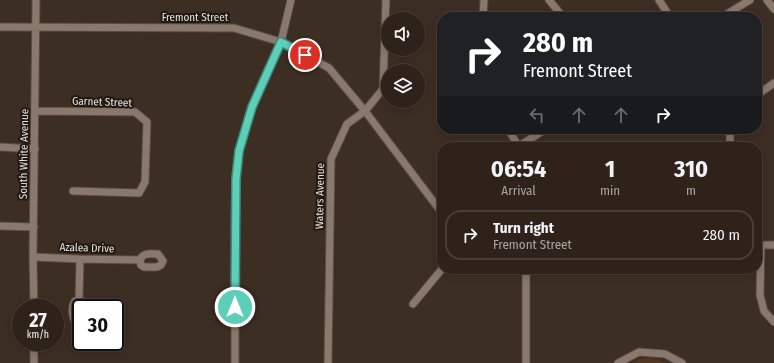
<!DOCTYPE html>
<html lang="en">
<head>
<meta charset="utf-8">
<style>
  :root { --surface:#2e221b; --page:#362a24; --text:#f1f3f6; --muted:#a7a4a3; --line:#493f3a }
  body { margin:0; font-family:"Fira Sans Condensed",sans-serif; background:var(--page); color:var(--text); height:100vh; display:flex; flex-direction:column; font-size:15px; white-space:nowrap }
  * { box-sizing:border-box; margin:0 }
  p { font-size:13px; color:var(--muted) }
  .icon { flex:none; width:22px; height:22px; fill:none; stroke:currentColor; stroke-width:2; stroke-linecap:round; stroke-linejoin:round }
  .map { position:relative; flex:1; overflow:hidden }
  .drawer { position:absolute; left:437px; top:142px; width:325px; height:132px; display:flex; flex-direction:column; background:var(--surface); border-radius:16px; box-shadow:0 2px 10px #0003,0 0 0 1px var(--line) }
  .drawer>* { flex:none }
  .hud { position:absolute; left:437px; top:12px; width:325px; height:122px; border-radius:16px; box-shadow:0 2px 10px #0003,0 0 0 1px var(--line); background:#202124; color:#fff; overflow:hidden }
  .fabs { position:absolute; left:381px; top:12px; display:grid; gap:8px }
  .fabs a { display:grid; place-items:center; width:44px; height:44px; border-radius:50%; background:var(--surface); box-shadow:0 2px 10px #0003,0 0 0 1px var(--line); font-size:20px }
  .speed { position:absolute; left:12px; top:299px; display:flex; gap:8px; font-size:20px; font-weight:700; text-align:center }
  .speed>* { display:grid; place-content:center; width:52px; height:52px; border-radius:50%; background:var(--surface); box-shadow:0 2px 10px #0003,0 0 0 1px var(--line); line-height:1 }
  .speed small { font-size:10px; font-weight:400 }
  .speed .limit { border:2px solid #111; border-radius:6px; background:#fff; color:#111 }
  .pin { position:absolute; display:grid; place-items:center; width:34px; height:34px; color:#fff; margin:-17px; border:2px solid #fff; border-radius:50%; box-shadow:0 1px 4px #0007 }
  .me { position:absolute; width:44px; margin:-22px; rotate:0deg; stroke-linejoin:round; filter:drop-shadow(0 0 3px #0008) }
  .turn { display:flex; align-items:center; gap:14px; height:84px; padding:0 20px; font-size:18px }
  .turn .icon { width:52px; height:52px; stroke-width:2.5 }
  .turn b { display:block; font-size:28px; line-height:34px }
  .lanes { display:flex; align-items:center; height:38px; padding:0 20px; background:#0003; justify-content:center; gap:20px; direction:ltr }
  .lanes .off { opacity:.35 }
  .eta { display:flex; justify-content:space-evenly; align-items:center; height:68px; text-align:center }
  .eta b { font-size:24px; font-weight:700; line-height:28px }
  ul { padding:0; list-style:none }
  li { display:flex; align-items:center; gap:12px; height:50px; margin:0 8px 6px; padding:0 12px; border:2px solid var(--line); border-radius:16px }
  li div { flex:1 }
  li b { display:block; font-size:15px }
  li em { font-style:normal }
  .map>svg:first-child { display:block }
  .green { fill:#513523 }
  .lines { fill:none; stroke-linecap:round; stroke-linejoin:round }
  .minor-casing { stroke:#574b43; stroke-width:9 }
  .minor { stroke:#8a786d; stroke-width:7 }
  .route-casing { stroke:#3c8678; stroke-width:10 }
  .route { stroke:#5dceb8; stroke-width:7 }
  .labels { text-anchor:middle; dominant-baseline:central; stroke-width:4; stroke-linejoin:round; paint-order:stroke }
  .street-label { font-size:11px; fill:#ebe1db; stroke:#1f1813 }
</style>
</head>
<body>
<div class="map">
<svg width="774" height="363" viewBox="0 0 774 363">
  <rect width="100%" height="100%" fill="#3d2e24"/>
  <path class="green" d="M 642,358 L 657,359 L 666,363 L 633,363 Z"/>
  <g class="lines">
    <defs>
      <path id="minor" d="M 549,0 L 563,17
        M 659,0 L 670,17
        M 767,0 L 774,9
        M 483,17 L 484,0
        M 722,17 L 750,0
        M 0,27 L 234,28 L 281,42 L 329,68 L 365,111 L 442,213
        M 757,95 L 774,83
        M 36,111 L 135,112 L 147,122 L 145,182 L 139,193 L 73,191
        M 508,129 L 519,147
        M 519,146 L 546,129
        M 0,147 L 35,149
        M 730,147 L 730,131 L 731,129
        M 0,226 L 34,227
        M 757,245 L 774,245
        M 761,245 L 760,295 L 764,311 L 774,322
        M 33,257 L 80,259 L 140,260 L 141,265 L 144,267 L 157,267 L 161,265 L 163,261 L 158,254 C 151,254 143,252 140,260
        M 526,269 L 526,363
        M 79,300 L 80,259
        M 79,300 L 75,301 C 71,307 72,316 75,322 L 79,323 L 81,323
        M 79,300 C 83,301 86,303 86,308
        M 413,304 L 442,269
        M 34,308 L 33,257 L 36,0
        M 34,342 L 34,363
        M 235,363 L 235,216 L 236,179 L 239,151 L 252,107 L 281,42 L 291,0
        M 328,363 L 331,159 L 347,124 L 365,111 L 383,89 L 386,0
        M 618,363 L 639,352 L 665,354 L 682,363"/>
    </defs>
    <use href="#minor" class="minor-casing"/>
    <use href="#minor" class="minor"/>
  </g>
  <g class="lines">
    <defs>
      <path id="route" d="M 235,307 L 236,179 L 239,151 L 252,107 L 281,42 L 305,55"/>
    </defs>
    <use href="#route" class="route-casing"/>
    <use href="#route" class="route"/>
  </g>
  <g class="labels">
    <g class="street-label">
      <text x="195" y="17">Fremont Street</text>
      <text transform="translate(102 102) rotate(2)">Garnet Street</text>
      <text transform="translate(24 154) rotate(-89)">South White Avenue</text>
      <text transform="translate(320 196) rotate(-89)">Waters Avenue</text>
      <text transform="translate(87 248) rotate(2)">Azalea Drive</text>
    </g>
  </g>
</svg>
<div class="fabs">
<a><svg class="icon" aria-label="sound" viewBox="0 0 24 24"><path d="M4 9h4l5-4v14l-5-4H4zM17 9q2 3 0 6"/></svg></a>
<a><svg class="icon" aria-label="layers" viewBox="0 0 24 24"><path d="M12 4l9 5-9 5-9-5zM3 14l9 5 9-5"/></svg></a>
</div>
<div class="speed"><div>27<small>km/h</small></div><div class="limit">30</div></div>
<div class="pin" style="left:305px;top:55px;background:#d93025"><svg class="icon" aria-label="arrive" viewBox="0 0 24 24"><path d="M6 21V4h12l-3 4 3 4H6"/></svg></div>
<svg class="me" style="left:235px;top:307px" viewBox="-20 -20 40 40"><circle r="17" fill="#5dceb8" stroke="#fff" stroke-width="3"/><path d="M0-11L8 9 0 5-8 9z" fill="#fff"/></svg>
<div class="hud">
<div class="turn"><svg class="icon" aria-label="right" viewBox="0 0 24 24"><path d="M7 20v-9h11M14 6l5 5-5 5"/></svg><div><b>280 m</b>Fremont Street</div></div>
<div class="lanes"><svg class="icon off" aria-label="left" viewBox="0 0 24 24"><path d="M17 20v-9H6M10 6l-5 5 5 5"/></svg><svg class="icon off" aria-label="ahead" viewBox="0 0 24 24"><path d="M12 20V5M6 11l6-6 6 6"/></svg><svg class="icon off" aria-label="ahead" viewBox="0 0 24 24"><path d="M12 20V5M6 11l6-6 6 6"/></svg><svg class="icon" aria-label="right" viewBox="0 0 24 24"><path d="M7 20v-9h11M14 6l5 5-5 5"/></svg></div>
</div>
<section class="drawer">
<div class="eta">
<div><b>06:54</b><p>Arrival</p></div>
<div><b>1</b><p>min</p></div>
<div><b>310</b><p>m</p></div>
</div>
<ul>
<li><svg class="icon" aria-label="right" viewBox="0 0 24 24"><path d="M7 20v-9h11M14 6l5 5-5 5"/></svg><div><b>Turn right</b><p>Fremont Street</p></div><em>280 m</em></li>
</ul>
</section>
</div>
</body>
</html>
